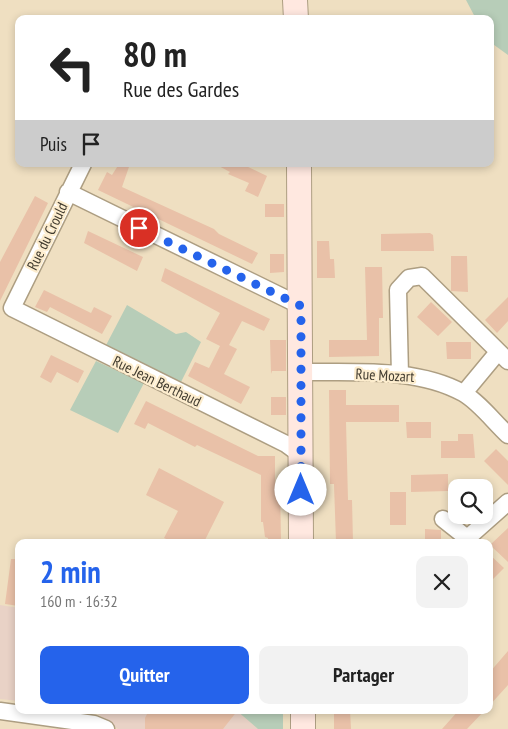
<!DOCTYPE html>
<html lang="fr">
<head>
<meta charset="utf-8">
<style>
  :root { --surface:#fff; --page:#f2f2f2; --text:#222; --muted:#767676; --accent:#2563eb }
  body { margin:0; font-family:"PT Sans Narrow",sans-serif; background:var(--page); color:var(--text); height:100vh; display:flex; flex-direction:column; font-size:19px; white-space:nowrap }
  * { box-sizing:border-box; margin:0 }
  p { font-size:16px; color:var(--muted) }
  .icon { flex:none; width:28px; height:28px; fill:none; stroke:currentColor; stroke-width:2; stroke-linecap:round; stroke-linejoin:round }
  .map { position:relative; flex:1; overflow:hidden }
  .side { position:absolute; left:15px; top:539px; width:478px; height:175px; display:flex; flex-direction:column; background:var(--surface); border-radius:10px; box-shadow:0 2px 8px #0003 }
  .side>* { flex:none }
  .top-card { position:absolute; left:15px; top:15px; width:479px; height:152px; border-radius:10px; box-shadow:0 2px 8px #0003; background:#fff; color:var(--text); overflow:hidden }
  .controls { position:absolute; left:448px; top:479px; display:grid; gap:10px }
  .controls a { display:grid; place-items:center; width:45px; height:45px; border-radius:10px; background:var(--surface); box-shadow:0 2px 8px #0003; font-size:25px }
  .pin { position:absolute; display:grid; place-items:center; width:42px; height:42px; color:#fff; margin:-21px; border:2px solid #fff; border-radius:50%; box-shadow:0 1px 5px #0007 }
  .me { position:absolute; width:55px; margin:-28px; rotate:0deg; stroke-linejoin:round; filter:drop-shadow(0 0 4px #0008) }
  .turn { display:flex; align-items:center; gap:18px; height:105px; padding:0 25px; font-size:22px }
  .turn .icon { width:65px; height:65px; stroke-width:2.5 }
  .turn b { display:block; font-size:35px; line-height:42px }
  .then { display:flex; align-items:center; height:48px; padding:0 25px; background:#0003; gap:10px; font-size:19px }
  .round { display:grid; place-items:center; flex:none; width:52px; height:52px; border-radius:10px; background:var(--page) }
  .summary { display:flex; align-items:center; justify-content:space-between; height:85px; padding:0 25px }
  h1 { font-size:30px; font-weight:800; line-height:38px; color:var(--accent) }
  .button { display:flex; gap:10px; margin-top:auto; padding:10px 25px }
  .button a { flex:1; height:58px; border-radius:10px; background:var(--accent); color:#fff; font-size:20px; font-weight:800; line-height:58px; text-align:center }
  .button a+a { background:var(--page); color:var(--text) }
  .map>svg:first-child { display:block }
  .education { fill:#e9d2c6 }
  .green { fill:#b7cdb8 }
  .building { fill:#e9c1a8 }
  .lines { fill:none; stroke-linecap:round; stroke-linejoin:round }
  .street-casing { stroke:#ad9e82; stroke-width:19 }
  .secondary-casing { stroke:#ad9e82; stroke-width:26 }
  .street { stroke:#fff; stroke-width:16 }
  .secondary { stroke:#ffe8e0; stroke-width:24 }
  .route { stroke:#2563eb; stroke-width:9; stroke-dasharray:0 16.2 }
  .labels { text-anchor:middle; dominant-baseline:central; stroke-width:4.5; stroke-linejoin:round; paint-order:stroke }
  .street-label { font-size:15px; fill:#413b2f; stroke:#fdedce }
</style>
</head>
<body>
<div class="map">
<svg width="508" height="729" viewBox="0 0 508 729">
  <rect width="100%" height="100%" fill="#efdfc1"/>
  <path class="education" d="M 0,605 L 19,608 L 19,701 L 0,699 Z
    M 87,710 L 236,710 L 258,729 L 118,729 L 94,711 Z"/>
  <path class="green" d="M 466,0 L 508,0 L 508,55 L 490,42 L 490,19 L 476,19 Z
    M 127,305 L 176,334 L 186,332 L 201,342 L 179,386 L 104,349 Z
    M 96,361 L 144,383 L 118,433 L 70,410 Z
    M 236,710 L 283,710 L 283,729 L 258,729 Z"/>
  <path class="building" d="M 119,164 L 130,164 L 122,187 L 214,229 L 219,234 L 258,253 L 252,264 L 98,190 L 107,172 L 112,175 Z
    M 215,164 L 242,164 L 267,176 L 258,197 L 245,191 L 249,183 L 228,174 L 230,172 Z
    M 35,196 L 48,203 L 0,301 L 0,262 Z
    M 265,204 L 284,204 L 284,217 L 265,217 Z
    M 88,231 L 143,257 L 137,271 L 84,243 Z
    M 430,233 L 433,235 L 434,251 L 381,251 L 381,234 Z
    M 317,241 L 329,241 L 330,259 L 334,259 L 335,278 L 317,278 Z
    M 270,254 L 284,254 L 284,272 L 270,273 Z
    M 451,256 L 467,256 L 468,292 L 451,291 Z
    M 365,267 L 382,267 L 383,318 L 379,318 L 379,356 L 329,357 L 329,340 L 367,340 Z
    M 165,268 L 270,319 L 264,331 L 242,321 L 229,345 L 237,349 L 224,374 L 250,387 L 241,404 L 188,376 L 195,362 L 209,368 L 220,346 L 206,339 L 220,313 L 161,281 Z
    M 44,290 L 91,313 L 94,307 L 112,316 L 102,334 L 50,307 L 47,312 L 35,307 Z
    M 508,297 L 508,321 L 497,333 L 485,320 Z
    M 431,302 L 452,322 L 438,336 L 417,317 Z
    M 270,340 L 286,340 L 286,371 L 272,371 L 271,374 Z
    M 446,342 L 471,342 L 471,359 L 447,359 Z
    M 51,355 L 84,371 L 78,383 L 57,372 L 51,383 L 40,377 Z
    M 329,390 L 346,390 L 346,405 L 399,405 L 399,422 L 346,422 L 348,500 L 352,500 L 353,542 L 336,542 L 334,484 L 330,484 Z
    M 271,397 L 286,397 L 286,415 L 271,415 Z
    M 146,401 L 258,456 L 275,456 L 275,483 L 280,483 L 281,542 L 268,542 L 268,538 L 265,537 L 263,522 L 261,522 L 261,475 L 197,445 L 195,447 L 148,423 L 145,429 L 134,424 Z
    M 406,422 L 431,422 L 431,438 L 407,438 Z
    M 458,434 L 473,434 L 475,458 L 441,458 L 441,441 L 458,441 Z
    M 496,449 L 508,461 L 508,485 L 484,461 Z
    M 159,468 L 224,502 L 204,542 L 173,542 L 164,538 L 178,511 L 146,495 Z
    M 448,474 L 448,491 L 411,492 L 411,475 Z
    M 390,492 L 406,492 L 406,525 L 390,525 Z
    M 508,528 L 508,562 L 490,545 Z
    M 425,529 L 441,530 L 441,542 L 425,542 Z
    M 489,554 L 504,568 L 489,583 Z
    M 11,559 L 19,559 L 19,606 L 5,604 Z
    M 508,651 L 508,685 L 489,706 L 489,673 Z
    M 158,710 L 238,710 L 223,729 L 145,729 L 145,718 L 147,714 Z
    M 334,710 L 350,710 L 351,729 L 334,729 Z
    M 459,710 L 485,710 L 467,729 L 442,729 Z"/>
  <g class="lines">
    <defs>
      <path id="street" d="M 83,164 L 12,308 L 286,444 L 301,455
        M 68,192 L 301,306
        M 302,372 C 354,373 416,367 463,393 C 478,401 495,423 508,435
        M 400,375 L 398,290 L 409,278 L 422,276 L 508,361
        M 464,393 L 498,352
        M 443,519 L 467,538
        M 463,542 L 508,502
        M 0,711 L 94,724 L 106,729"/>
      <path id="secondary" d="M 295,0 L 296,19
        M 299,164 L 301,542
        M 303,710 L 303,729"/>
    </defs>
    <use href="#street" class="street-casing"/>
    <use href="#secondary" class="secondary-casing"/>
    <use href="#street" class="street"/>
    <use href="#secondary" class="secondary"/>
  </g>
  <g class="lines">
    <path class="route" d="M 139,228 L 301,306 L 301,490"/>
  </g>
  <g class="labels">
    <g class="street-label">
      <text transform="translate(47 236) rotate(-64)">Rue du Crould</text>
      <text transform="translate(385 375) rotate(3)">Rue Mozart</text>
      <text transform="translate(157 381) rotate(26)">Rue Jean Berthaud</text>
    </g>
  </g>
</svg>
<div class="controls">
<a><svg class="icon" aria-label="search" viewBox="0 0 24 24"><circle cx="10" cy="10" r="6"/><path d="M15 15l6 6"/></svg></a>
</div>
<div class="pin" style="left:139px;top:228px;background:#d93025"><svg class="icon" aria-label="arrive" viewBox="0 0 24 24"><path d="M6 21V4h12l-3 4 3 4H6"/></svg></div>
<svg class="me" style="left:301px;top:490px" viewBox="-20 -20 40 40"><circle r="19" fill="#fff"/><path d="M0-13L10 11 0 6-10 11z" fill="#2563eb"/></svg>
<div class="top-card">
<div class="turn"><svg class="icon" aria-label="left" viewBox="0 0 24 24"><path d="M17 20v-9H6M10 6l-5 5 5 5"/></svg><div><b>80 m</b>Rue des Gardes</div></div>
<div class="then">Puis<svg class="icon" aria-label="arrive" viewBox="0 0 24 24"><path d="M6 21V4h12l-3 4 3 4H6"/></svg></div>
</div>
<section class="side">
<div class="summary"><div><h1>2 min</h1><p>160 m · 16:32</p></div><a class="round"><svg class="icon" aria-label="close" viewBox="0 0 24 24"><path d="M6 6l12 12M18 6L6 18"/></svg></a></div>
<div class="button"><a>Quitter</a><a>Partager</a></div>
</section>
</div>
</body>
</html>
